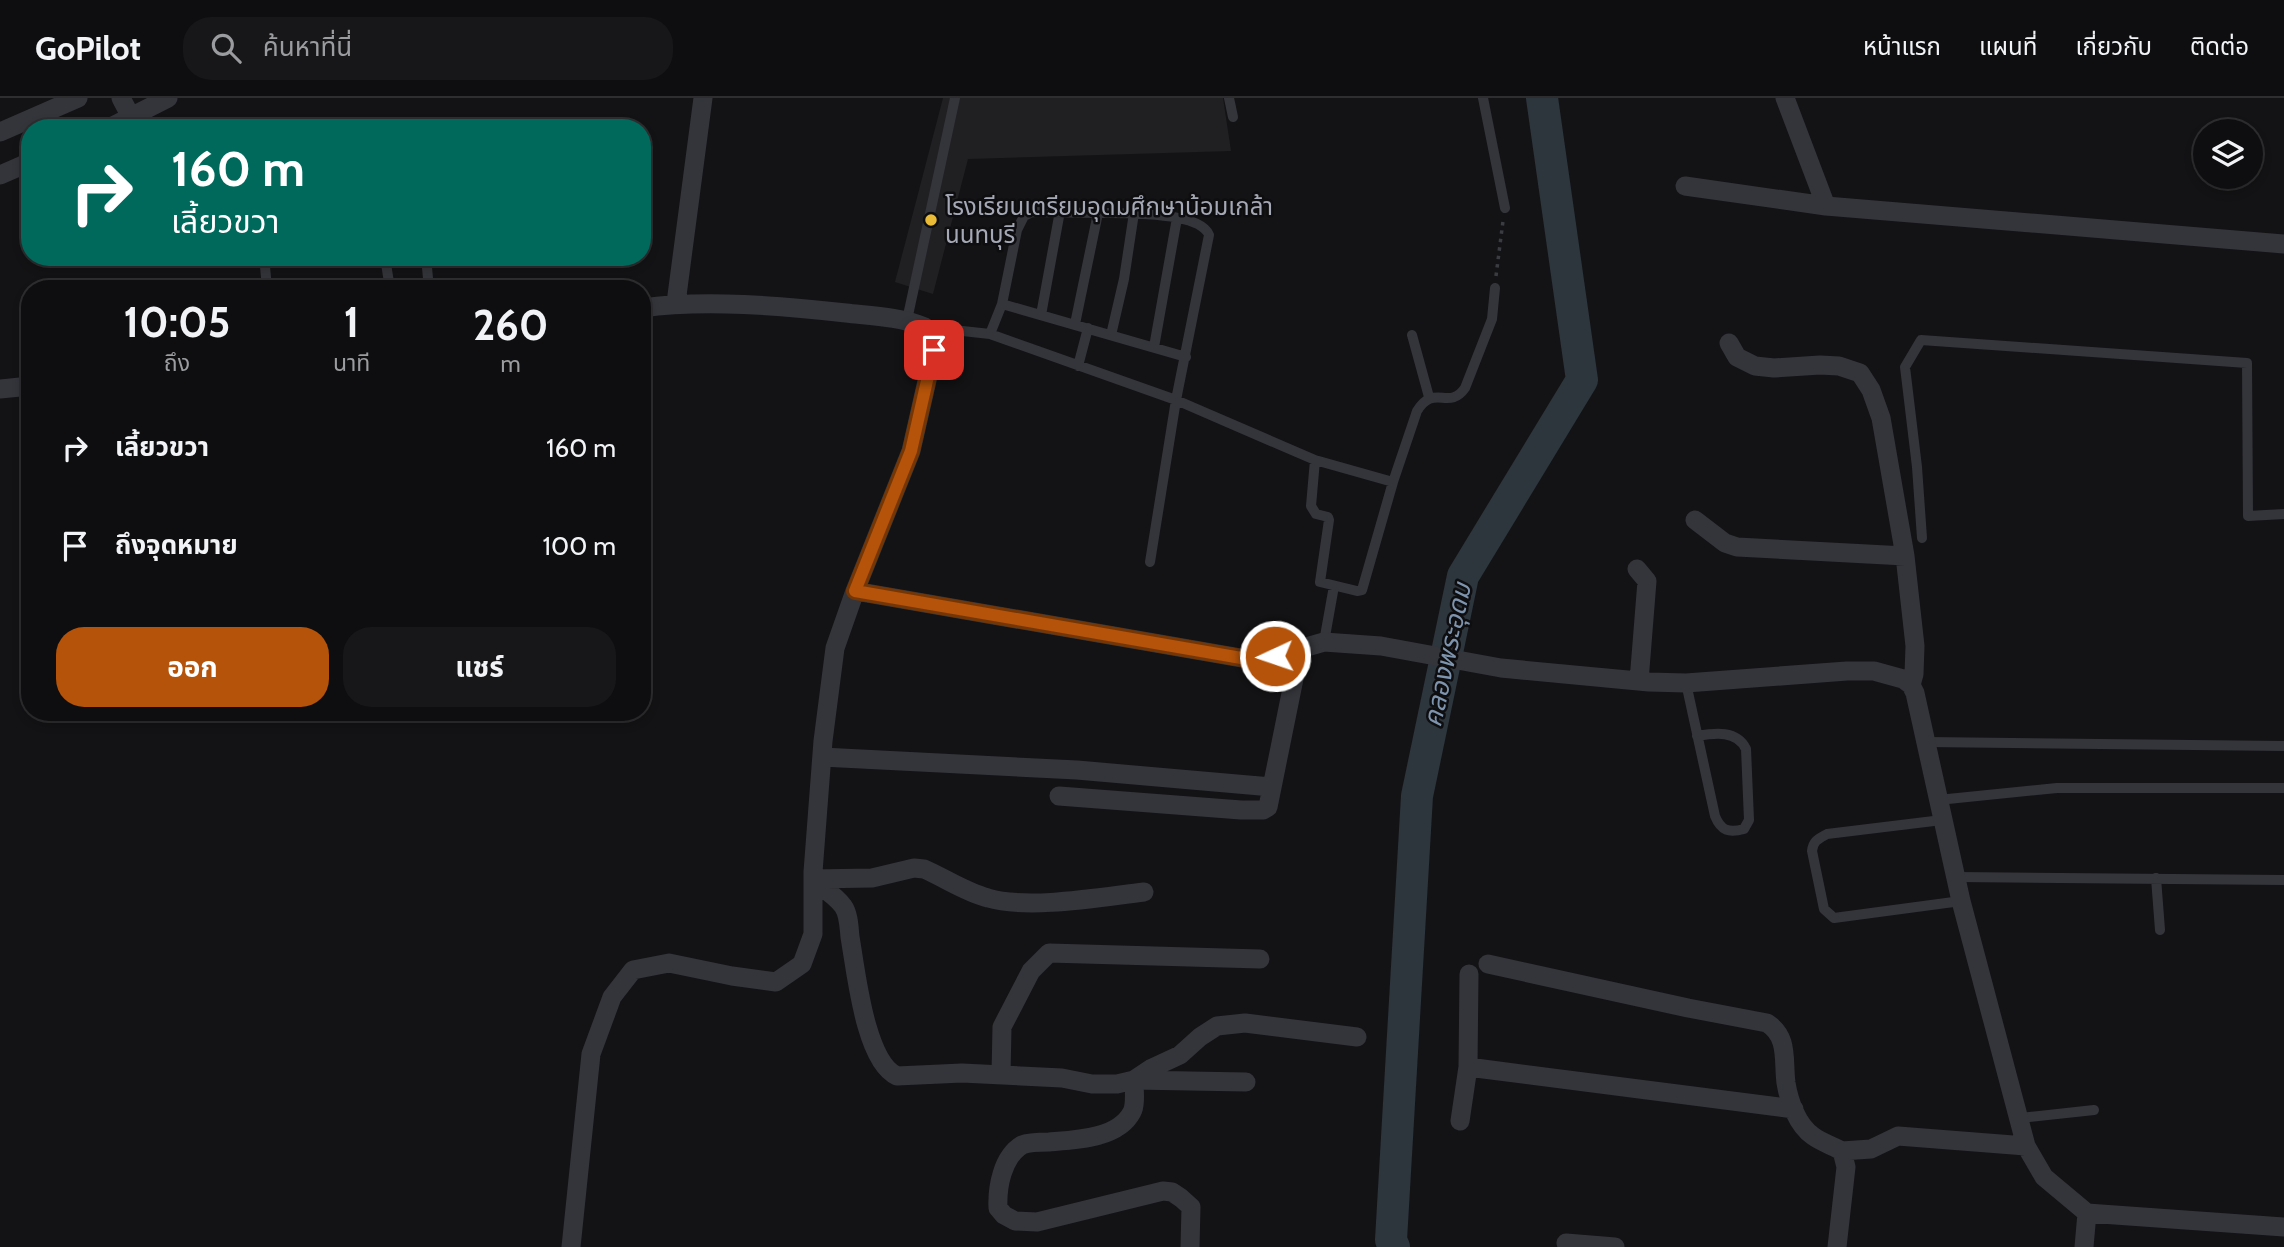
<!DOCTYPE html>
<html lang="th">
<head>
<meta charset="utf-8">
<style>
  :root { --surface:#0e0e10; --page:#171719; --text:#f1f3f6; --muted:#9b9c9f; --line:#2e2e30; --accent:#b45309 }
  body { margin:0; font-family:Cabin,"Noto Sans Thai",sans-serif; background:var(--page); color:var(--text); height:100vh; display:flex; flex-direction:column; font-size:26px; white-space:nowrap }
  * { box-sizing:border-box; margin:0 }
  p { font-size:23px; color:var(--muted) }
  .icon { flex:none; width:38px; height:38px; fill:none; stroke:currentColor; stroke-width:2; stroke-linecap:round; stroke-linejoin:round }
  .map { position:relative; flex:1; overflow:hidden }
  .details { position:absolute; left:21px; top:182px; width:630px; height:441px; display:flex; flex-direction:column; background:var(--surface); border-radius:28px; box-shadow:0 4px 10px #0003,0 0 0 2px var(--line) }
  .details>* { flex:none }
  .guide { position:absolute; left:21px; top:21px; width:630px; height:147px; border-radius:28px; box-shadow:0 4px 10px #0003,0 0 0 2px var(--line); background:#00695c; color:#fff; overflow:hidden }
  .buttons { position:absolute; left:2193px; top:21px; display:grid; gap:14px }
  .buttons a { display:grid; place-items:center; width:70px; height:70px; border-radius:50%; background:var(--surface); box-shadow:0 4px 10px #0003,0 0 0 2px var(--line); font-size:35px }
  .pin { position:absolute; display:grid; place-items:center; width:60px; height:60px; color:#fff; margin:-30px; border-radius:14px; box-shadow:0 4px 10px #0006 }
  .me { position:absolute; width:77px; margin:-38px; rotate:267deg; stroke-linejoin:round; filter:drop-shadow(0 0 5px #0008) }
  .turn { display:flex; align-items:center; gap:24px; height:147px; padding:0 35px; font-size:32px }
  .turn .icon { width:91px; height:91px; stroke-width:2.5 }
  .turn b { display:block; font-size:49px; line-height:60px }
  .eta { display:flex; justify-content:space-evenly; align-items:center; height:119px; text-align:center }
  .eta b { font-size:42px; font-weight:700; line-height:49px }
  .primary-button { display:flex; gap:14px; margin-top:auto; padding:14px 35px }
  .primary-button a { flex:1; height:80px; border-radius:28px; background:var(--accent); color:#fff; font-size:28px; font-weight:700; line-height:80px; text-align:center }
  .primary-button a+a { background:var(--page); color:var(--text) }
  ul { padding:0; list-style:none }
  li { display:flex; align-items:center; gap:21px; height:98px; padding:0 35px }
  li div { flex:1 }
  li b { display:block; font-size:26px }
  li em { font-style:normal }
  header { display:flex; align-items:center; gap:42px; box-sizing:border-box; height:98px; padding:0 35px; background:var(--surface); border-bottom:2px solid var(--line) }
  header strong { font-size:33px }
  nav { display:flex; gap:38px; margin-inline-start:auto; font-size:24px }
  .search { width:490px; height:63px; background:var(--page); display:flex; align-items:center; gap:18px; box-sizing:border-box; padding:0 24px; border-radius:28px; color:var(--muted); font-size:26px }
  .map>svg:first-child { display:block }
  .built { fill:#201f22 }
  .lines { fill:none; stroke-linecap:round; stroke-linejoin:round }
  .river { stroke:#2d353d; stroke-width:32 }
  .path { stroke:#3a3c41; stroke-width:3.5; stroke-dasharray:3.5 5; stroke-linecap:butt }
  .lane { stroke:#34353a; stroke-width:10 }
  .street { stroke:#34353a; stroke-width:19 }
  .route-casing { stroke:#753606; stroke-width:18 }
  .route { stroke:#b45309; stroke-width:12 }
  .poi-dot { fill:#e9bb37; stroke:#0e0e10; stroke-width:2.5 }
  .labels { text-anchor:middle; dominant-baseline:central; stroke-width:5; stroke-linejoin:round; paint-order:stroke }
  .poi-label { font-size:24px; fill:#a5a9b5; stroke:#0e0e10; text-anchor:start }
  .water-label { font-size:26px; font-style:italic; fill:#7e94ae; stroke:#0e0e10 }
</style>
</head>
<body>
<header>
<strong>GoPilot</strong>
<div class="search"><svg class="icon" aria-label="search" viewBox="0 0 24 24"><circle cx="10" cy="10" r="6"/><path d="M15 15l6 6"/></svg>ค้นหาที่นี่</div>
<nav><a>หน้าแรก</a><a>แผนที่</a><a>เกี่ยวกับ</a><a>ติดต่อ</a></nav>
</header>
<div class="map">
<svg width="2284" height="1149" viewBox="0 0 2284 1149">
  <rect width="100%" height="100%" fill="#131315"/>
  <path class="built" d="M 943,0 L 1223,0 L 1231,53 L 968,61 L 933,196 L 895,184 Z"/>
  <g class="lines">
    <path class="river" d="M 1394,1149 L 1391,1142 L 1417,698 L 1463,478 L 1582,282 L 1542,0"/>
    <path class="path" d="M 1496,178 L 1503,123"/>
    <path class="lane" d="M 1229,0 L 1233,19
      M 1483,0 L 1505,110
      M 385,159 L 390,191
      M 426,159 L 429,191
      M 265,168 L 267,191
      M 1002,206 L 1186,259
      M 1041,217 L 1060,113
      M 907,222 L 955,0
      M 1075,226 L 1098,115 C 1121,115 1200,113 1209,137 L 1176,302 L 1150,464
      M 926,229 L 990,236 L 1176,302 L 1315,362 L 1393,384
      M 990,236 L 1002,206 L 1017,132 L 1024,118 L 1032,114 L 1098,115
      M 1111,237 L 1124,181 L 1134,115
      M 1412,237 L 1429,299
      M 1154,249 L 1177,120
      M 1078,268 L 1088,230
      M 1315,362 L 1311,408 L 1316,416 L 1328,419 L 1329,422 L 1320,484 L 1357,493 L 1362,492 L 1393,384 L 1417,313 C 1434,285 1449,313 1465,290 L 1492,221 L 1495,190
      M 1922,440 L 1917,369 L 1905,269 L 1921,242 L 2247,265 L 2248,418 L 2284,416
      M 1324,544 L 1334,488
      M 1686,585 L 1715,718 C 1721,733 1729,735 1744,731 L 1749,722 L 1746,651 C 1737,632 1715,635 1697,638
      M 1927,644 L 2284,648
      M 1938,702 L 2057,690 L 2284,690
      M 1942,722 L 1827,736 C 1818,741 1813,743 1812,753 L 1824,811 L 1834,820 L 1961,803
      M 1957,779 L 2284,782
      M 2156,780 L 2160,832
      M 2020,1020 L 2094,1012"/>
    <path class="street" d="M 121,0 L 131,19
      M 1785,0 L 1826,108
      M 109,30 L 168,0
      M 0,34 L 78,0
      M 0,77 L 30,64
      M 1685,88 L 1826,108 L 2284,146
      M 676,205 L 703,0
      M 1729,245 L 1737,259 L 1755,268 L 1774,270 L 1820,267 L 1839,268 L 1860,275 L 1871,292 L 1881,320 L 1905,458 L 1915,548 L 1914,576 L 1911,587
      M 0,291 L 30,288
      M 1695,422 L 1725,445 L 1737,449 L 1905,458
      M 1637,471 L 1647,483 L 1639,583
      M 855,493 L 1247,561 L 1275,558 L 1324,544 L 1381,548 L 1501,570 L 1649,584 L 1686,585 L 1847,573 L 1874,573 L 1903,581 L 1911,587 L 1915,595 L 1961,803 L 2026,1048 L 2044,1079 L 2087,1115 L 2284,1129
      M 822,659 L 1077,672 L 1272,689
      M 1059,698 L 1241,712 L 1263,712 L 1268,709 L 1300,551
      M 813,781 L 872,780 L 914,770 L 924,771 C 945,780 965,794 988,800 C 1029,812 1101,799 1144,794
      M 813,795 L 823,790 C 830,795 838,801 843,808 C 849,816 849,830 850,839 C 856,873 865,964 897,978 L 962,975 L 1062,980 L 1092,986 L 1117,986 L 1134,982 L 1152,970 L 1180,957 L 1200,939 L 1217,928 L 1245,925 L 1357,939
      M 1488,866 L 1688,910 L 1767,925 C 1789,939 1783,962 1786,985 C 1789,1003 1797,1027 1813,1038 C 1821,1044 1833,1048 1842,1053
      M 1468,969 L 1469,876
      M 1001,977 L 1002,929 L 1031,873 L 1049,855 L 1260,861
      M 1460,1023 L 1468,969 L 1794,1011
      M 1566,1145 L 1615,1149
      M 571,1149 L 591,956 L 612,899 L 633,872 L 669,865 L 732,878 L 776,884 L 802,866 L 813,836 L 813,774 L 823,643 L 835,550 L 855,493 L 911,353 L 934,252 L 925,229 C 900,219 873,218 846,215 C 783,208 705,201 642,210
      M 1190,1149 L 1191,1109 L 1181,1100 L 1172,1094 L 1163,1093 L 1037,1124 L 1015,1123 L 1004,1117 L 998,1110 C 997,1090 1002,1059 1022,1047 C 1029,1044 1041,1044 1049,1044 C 1075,1042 1118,1041 1132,1014 C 1136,1006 1134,991 1134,982 L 1246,984
      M 1837,1149 L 1846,1069 L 1842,1053 L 1871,1051 L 1898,1038 L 2026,1048
      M 2084,1149 L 2087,1115"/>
  </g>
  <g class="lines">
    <defs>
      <path id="route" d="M 934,252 L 911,353 L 855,493 L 1247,561 L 1275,558"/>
    </defs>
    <use href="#route" class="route-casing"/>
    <use href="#route" class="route"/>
  </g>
  <circle class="poi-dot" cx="931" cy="122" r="7"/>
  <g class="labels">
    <g class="poi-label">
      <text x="945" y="108">โรงเรียนเตรียมอุดมศึกษาน้อมเกล้า<tspan x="945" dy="28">นนทบุรี</tspan></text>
    </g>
    <g class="water-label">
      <text transform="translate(1447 557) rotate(-78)">คลองพระอุดม</text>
    </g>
  </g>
</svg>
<div class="buttons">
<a><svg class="icon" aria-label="layers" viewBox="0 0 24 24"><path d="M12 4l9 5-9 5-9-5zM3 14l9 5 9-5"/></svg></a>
</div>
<div class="pin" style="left:934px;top:252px;background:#d93025"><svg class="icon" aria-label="arrive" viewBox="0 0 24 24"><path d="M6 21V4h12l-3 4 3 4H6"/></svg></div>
<svg class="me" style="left:1275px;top:558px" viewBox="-20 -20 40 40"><circle r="17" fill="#b45309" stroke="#fff" stroke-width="3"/><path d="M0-11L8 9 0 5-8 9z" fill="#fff"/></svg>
<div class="guide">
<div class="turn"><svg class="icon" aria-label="right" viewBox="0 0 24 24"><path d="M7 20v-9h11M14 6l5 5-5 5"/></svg><div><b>160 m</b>เลี้ยวขวา</div></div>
</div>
<section class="details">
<div class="eta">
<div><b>10:05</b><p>ถึง</p></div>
<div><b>1</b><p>นาที</p></div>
<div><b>260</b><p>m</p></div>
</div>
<ul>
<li><svg class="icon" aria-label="right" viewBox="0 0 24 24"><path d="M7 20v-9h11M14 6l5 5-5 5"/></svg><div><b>เลี้ยวขวา</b></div><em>160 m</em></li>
<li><svg class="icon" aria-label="arrive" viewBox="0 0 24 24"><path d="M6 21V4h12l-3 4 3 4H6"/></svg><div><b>ถึงจุดหมาย</b></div><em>100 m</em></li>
</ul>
<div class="primary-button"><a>ออก</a><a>แชร์</a></div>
</section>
</div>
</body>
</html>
